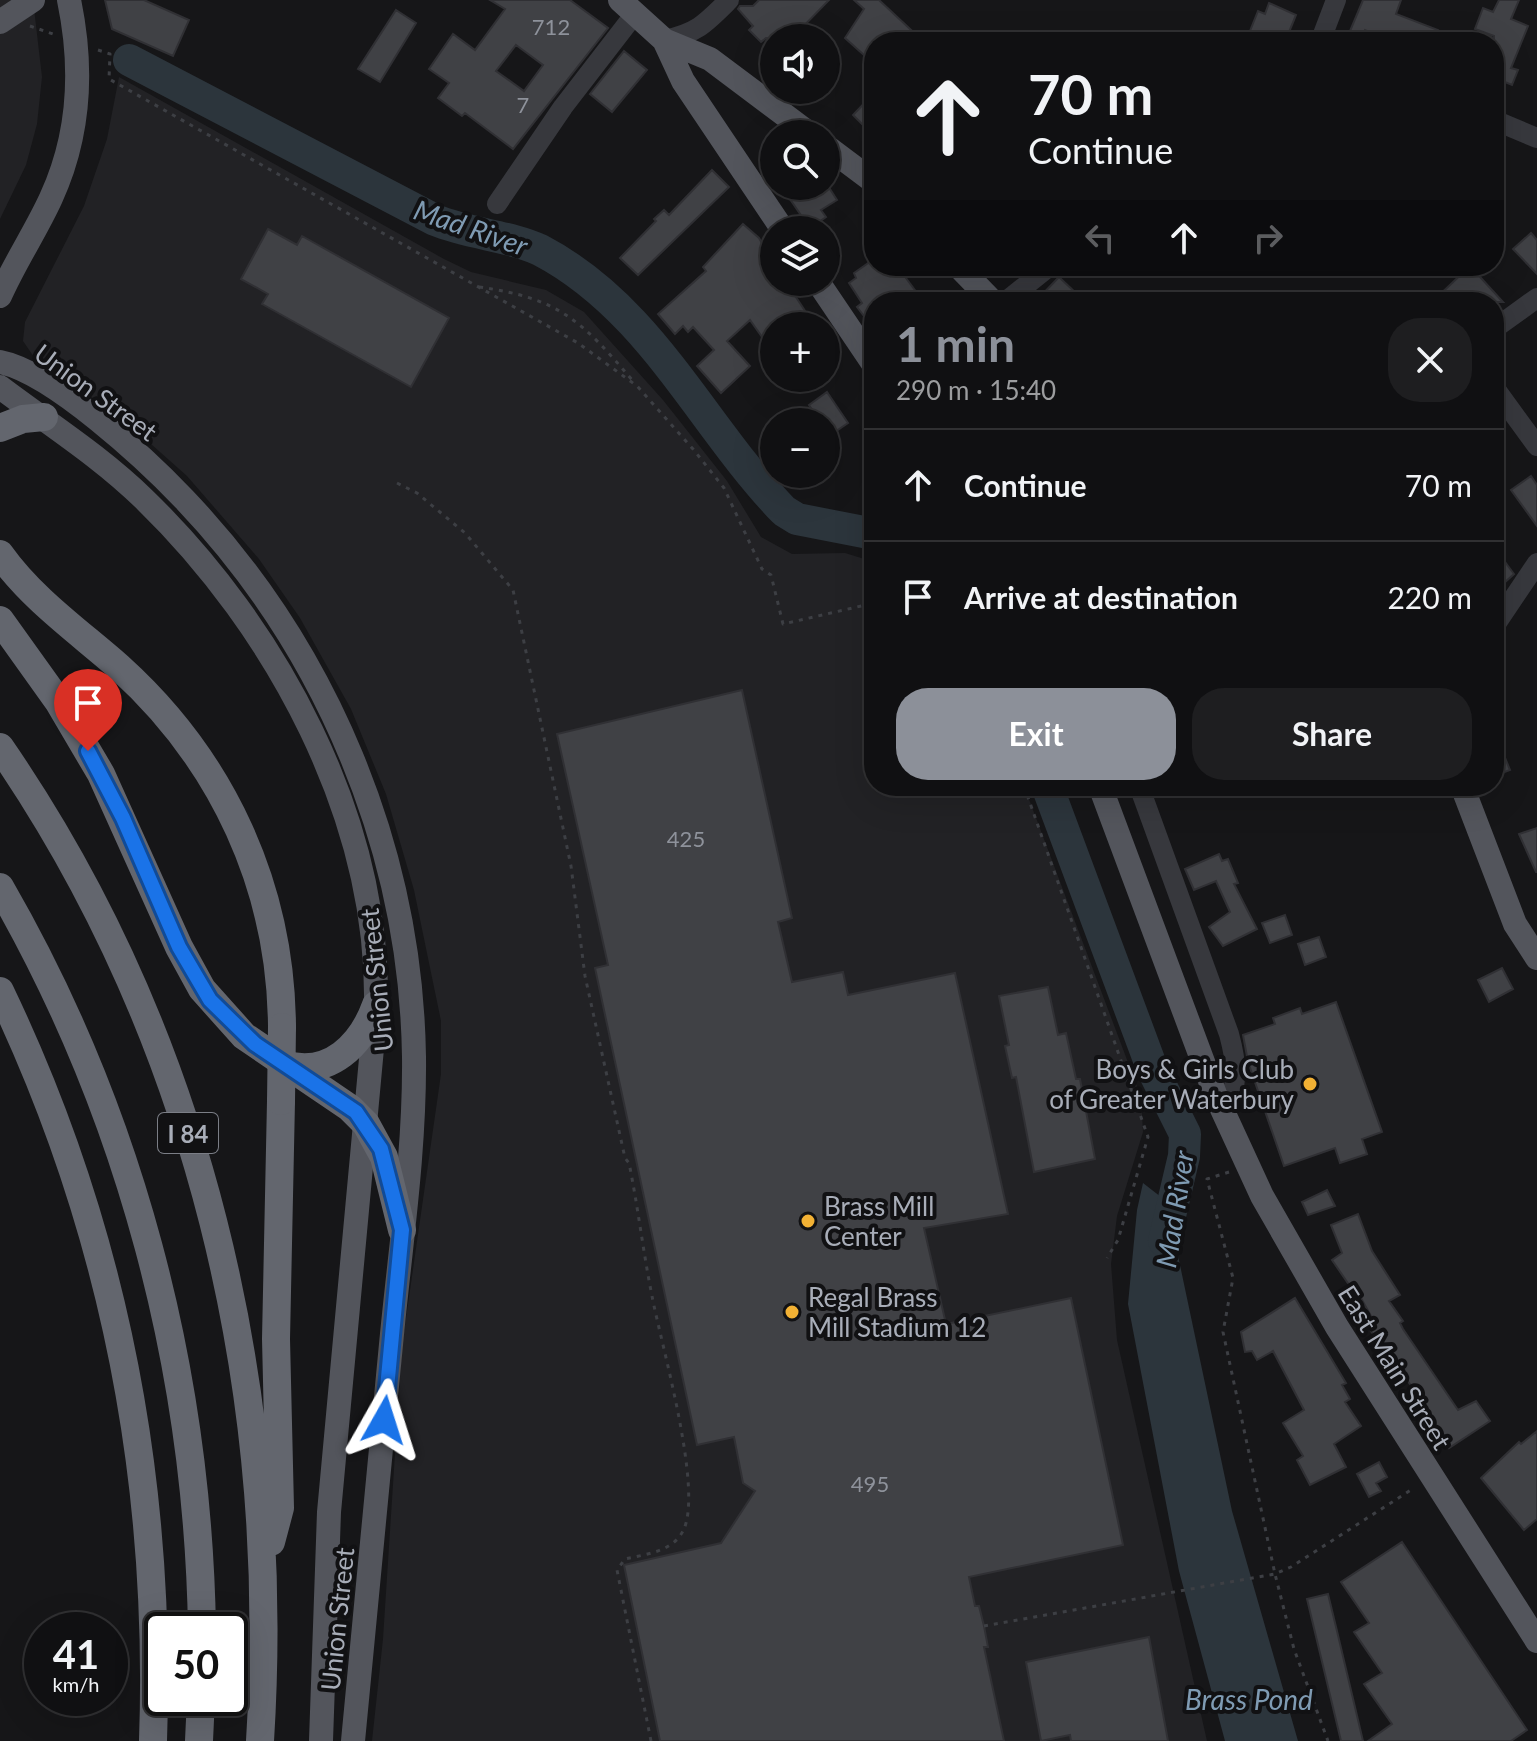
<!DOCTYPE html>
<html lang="en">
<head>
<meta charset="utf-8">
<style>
  :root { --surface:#101012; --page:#1e1e20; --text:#f1f3f6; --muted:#9c9d9f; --line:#303032; --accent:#8c9099 }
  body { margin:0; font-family:Lato,sans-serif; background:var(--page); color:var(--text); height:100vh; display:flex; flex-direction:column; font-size:30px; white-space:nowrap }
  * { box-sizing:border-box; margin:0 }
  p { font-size:26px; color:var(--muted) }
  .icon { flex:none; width:44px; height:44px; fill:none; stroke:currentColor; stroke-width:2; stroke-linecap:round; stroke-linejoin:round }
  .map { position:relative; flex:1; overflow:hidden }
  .sheet { position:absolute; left:864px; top:292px; width:640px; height:504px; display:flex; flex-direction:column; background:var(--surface); border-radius:32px; box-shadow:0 8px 32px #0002,0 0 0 2px var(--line) }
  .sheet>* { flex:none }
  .banner { position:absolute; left:864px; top:32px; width:640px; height:244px; border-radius:32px; box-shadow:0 8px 32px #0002,0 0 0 2px var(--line); background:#101012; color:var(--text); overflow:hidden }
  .fabs { position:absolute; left:760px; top:24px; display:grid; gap:16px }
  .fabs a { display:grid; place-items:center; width:80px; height:80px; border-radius:50%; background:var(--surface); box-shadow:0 8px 32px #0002,0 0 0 2px var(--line); font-size:40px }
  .speed { position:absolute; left:24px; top:1612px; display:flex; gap:16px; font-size:40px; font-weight:700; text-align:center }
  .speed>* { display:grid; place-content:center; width:104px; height:104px; border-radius:50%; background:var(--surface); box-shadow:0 8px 32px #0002,0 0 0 2px var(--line); line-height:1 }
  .speed small { font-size:20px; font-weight:400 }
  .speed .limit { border:4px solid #111; border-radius:12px; background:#fff; color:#111 }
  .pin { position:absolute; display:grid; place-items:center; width:68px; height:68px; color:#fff; margin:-82px -34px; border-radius:50% 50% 50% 0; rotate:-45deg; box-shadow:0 0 8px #0007 }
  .pin .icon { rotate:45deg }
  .me { position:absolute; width:88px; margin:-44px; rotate:6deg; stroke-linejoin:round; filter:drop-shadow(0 0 6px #0008) }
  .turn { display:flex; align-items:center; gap:28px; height:168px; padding:0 32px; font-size:36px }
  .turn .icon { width:104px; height:104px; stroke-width:2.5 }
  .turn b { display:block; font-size:56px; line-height:68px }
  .lanes { display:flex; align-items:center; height:76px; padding:0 32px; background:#0003; justify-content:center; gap:40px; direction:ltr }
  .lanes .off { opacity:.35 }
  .round { display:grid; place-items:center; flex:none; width:84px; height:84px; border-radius:32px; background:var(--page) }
  .head { display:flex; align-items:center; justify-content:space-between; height:136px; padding:0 32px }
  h1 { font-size:48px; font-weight:700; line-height:60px; color:var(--accent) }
  .action { display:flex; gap:16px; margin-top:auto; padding:16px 32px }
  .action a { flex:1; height:92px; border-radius:32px; background:var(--accent); color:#fff; font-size:32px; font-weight:700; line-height:92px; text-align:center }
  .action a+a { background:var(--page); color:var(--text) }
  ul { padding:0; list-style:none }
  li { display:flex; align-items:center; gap:24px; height:112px; padding:0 32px; border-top:2px solid var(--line) }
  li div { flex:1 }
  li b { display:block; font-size:30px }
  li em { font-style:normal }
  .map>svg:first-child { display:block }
  .built { fill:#222225 }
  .water { fill:#2c353c }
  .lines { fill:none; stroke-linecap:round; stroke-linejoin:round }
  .river { stroke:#2c353c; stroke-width:32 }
  .building { fill:#404145; stroke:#303034; stroke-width:2; fill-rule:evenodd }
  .path { stroke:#3d3f44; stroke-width:3; stroke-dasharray:4 6; stroke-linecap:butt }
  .minor { stroke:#37383d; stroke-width:20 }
  .major { stroke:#53555c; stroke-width:24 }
  .highway { stroke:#63666e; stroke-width:28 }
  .highway-bridge { stroke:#63666e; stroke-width:28 }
  .route-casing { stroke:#114b97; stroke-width:20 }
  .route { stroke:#1a73e8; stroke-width:14 }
  .poi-dot { fill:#f2b134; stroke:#111113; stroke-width:3 }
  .labels { text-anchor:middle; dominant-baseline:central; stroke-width:8; stroke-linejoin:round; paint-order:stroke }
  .number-label { font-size:22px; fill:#8e929b }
  .shield { fill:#111113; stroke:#7b7e86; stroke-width:2 }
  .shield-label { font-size:24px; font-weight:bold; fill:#a8adb8 }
  .street-label { font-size:26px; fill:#a8adb8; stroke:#111113 }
  .poi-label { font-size:26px; fill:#a8adb8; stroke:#111113; text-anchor:start }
  .water-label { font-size:28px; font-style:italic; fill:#7f9bb3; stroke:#111113 }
</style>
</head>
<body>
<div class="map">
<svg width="1537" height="1741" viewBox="0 0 1537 1741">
  <rect width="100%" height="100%" fill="#161618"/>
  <path class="built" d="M 0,0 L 33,0 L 42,77 L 37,124 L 26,165 L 0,219 Z
    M 119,77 L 444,259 L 471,272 L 546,290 L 584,312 L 663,400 L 727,481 L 761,537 L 792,554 L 845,553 L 874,562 L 874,786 L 1024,786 L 1141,1097 L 1143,1132 L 1117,1216 L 1111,1264 L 1117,1340 L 1207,1741 L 372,1741 L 383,1639 L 402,1346 L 441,1074 L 441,1021 L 414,890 L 386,794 L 351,709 L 300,618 L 259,559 L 187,476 L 124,420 L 34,357 L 23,341 L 25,322 L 84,206 L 107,139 Z"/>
  <path class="water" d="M 1143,1183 L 1161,1197 L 1179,1201 L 1173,1232 L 1232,1511 L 1298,1741 L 1225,1741 L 1179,1571 L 1128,1304 L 1137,1210 Z"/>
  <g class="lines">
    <path class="river" d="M 129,60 L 435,220 C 469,234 511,236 540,250 C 651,308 701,425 784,511 L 797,519 L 874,534
      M 1047,786 L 1152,1068 L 1185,1134 L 1184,1156 L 1164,1241"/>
  </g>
  <path class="building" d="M 105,0 L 144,0 L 189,20 L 173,56 L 112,29 Z
    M 490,0 L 570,0 L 608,28 L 513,149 L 465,113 L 462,116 L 438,98 L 449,83 L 429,69 L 453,34 L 475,50 L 505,9 ZM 516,45 L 543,65 L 524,91 L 496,71 Z
    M 759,0 L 829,0 L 792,38 L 766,38 L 761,42 L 749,30 L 753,26 L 738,9 L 740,6 L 753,6 Z
    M 854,0 L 879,0 L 924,42 L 874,42 L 874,64 L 845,38 L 864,9 Z
    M 1363,0 L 1401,0 L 1396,14 L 1438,30 L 1434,42 L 1419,42 L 1395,33 L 1392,41 L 1365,30 L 1363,37 L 1350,31 Z
    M 1499,0 L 1519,0 L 1511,19 L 1528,26 L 1511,68 L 1518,70 L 1512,85 L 1505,82 L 1494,107 L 1494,36 L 1475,29 L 1483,8 L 1493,12 Z
    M 1269,3 L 1296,15 L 1285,42 L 1261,42 L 1248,36 L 1258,11 L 1265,14 Z
    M 396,10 L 416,23 L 380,82 L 358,69 Z
    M 624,51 L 647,70 L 612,112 L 590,94 Z
    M 874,93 L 874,136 L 853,115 Z
    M 712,170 L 729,187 L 638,275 L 620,258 L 656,221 L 654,219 L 664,210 L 669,215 Z
    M 781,186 L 828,186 L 837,200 L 821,210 L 826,217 L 813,226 L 808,219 L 805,221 Z
    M 743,224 L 759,238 L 774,264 L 774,282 L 786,282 L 815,326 L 774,326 L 774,354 L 750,320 L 727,341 L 750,366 L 721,393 L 697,366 L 714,350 L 693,327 L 688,332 L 683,326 L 675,334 L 658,314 L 706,271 L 703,267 Z
    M 268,229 L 297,245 L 302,236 L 449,318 L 411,387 L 262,304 L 268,294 L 241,279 Z
    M 1531,233 L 1537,240 L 1537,274 L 1513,249 Z
    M 874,259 L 874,266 L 897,266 L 920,297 L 913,302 L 874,302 L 874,329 L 857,307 L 862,303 L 849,283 L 856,278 L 854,273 Z
    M 1470,266 L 1503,302 L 1432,302 Z
    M 1059,277 L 1078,295 L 1071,302 L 1035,302 Z
    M 827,392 L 848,423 L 826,438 L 826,422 L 820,422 L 809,405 Z
    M 1531,476 L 1537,485 L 1537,526 L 1511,490 Z
    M 1494,547 L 1514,574 L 1494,592 Z
    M 742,690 L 792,918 L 778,922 L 792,982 L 843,972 L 848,995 L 955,973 L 1008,1214 L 924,1228 L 946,1324 L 1071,1298 L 1123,1545 L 969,1577 L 975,1606 L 979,1606 L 984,1626 L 988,1647 L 984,1647 L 1004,1741 L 660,1741 L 624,1565 L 721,1543 L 755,1491 L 743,1483 L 734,1437 L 697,1445 L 595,968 L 608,965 L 557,734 Z
    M 1494,731 L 1510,770 L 1494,776 Z
    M 1537,828 L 1537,872 L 1536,872 L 1519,834 Z
    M 1219,854 L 1222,861 L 1228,859 L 1238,883 L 1234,884 L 1257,929 L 1223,946 L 1209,927 L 1230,912 L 1216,881 L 1194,890 L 1185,869 Z
    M 1285,915 L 1292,935 L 1270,943 L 1262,923 Z
    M 1319,937 L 1326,957 L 1305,965 L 1298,944 Z
    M 1502,968 L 1513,989 L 1489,1002 L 1478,980 Z
    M 1048,987 L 1058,1035 L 1066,1033 L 1076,1079 L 1080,1079 L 1095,1159 L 1034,1172 L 1016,1077 L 1012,1078 L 1005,1046 L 1009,1045 L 999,996 Z
    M 1336,1002 L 1382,1132 L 1362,1139 L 1367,1154 L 1340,1163 L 1335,1148 L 1284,1166 L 1248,1062 L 1243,1035 L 1275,1024 L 1273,1018 L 1300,1008 L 1302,1014 Z
    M 1327,1190 L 1335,1206 L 1308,1215 L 1302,1202 Z
    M 1358,1214 L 1372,1251 L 1400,1295 L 1389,1301 L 1403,1321 L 1400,1323 L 1403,1329 L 1458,1410 L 1476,1401 L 1490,1421 L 1449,1448 L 1425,1413 L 1415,1419 L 1407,1406 L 1410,1404 L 1407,1398 L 1413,1394 L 1412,1387 L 1370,1330 L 1376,1325 L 1357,1291 L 1354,1292 L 1332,1260 L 1342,1253 L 1331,1225 Z
    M 1295,1298 L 1346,1383 L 1342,1385 L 1350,1399 L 1345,1402 L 1361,1426 L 1334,1444 L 1346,1467 L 1310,1485 L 1297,1460 L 1303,1456 L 1283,1423 L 1304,1410 L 1273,1351 L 1257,1360 L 1252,1351 L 1245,1352 L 1241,1332 Z
    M 1537,1431 L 1537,1519 L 1524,1530 L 1481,1478 L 1519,1442 L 1521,1444 Z
    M 1379,1462 L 1387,1477 L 1376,1483 L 1381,1491 L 1369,1497 L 1357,1474 Z
    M 1402,1542 L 1527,1730 L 1511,1741 L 1368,1741 L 1392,1724 L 1364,1684 L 1382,1673 L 1354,1632 L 1369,1623 L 1341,1582 Z
    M 1328,1594 L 1337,1631 L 1363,1741 L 1341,1741 L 1307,1599 Z
    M 1149,1637 L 1168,1741 L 1071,1741 L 1070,1735 L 1041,1741 L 1026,1662 Z"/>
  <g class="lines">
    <path class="path" d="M 30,26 L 53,34
      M 98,50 L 110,54 L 109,79 L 578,343 L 637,386 L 693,449 L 724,488 L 762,569 L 771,575 L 783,624 L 874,603
      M 479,287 C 559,298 582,321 633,381
      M 397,483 L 417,493 L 465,533 L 513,590 L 571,866 L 585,976 L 625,1158 L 629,1163 C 638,1207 643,1251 652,1296 C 661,1344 704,1491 683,1531 C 672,1552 646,1554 625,1559 L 617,1570 L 651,1741
      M 1024,786 L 1148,1137 L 1118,1240 L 1107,1258
      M 1229,1172 L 1207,1179 L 1233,1278 L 1223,1332 L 1275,1574 L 1294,1649 L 1328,1741
      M 984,1626 L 1275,1574 L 1291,1567 L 1414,1488"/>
    <path class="minor" d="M 664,40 C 697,33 705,24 729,0
      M 1320,42 L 1336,0
      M 1494,120 L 1537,138
      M 497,204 L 563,107 L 634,15
      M 1005,302 L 1050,266
      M 1494,329 L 1537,298
      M 1494,387 L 1537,446
      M 1494,627 L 1537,563
      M 1139,786 L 1229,1034 C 1237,1064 1240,1086 1223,1113"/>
    <path class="major" d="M 620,0 L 664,40 L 683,81 L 783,230
      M 0,22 L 33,0
      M 664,40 L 710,59 L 810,134
      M 826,146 L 874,182
      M 958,266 L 993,302
      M 818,282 L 874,365
      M 0,296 C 15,262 36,231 51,198 C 80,135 83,67 69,0
      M 0,362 C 52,372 147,460 184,499 C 327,649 411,850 414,1057 C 415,1149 401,1242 392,1334 C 379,1470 366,1605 353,1741
      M 0,387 C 49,424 100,456 144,499 C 277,628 379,817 376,1005 L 329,1512 L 321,1741
      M 1100,786 L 1215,1094 L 1262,1196 L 1337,1327 L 1537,1641
      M 1462,786 L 1515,924 L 1537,958"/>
    <path class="highway" d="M 0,428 L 23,419 L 44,417
      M 0,554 C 32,599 78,631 119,667 C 223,761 281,887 282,1027
      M 0,620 L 58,701 L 101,774 L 179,947 L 202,989 L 244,1036 L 350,1108 L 366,1124 L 384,1157 L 402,1230
      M 0,747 C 200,1037 282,1392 260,1741
      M 0,887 C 130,1112 198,1370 202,1630
      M 0,991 C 113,1227 162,1480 153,1741
      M 284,1064 C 330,1078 362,1044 376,1005
      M 271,1542 L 280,1508 L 276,1339 L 281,1101
      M 199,1741 L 201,1698"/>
    <path class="highway-bridge" d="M 281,1101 L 282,1027"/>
  </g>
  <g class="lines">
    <defs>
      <path id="route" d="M 88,751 L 123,818 L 179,947 L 210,1000 L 255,1044 L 356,1112 L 381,1149 L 402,1230 L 384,1420"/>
    </defs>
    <use href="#route" class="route-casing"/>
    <use href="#route" class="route"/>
  </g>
  <g class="poi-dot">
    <circle cx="1310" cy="1084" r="8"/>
    <circle cx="808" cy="1221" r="8"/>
    <circle cx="792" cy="1312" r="8"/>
  </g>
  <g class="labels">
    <g class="number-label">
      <text x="551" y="26">712</text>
      <text x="523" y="104">7</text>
      <text x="686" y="838">425</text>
      <text x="870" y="1483">495</text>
    </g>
    <rect class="shield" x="158" y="1113" width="60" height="40" rx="6"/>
    <g class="shield-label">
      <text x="188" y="1133">I 84</text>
    </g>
    <g class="street-label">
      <text transform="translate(96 392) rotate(36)">Union Street</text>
      <text transform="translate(376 980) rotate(-96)">Union Street</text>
      <text transform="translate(1395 1367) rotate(58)">East Main Street</text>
      <text transform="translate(337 1619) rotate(-84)">Union Street</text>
    </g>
    <g class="poi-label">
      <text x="1294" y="1069" text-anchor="end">Boys &amp; Girls Club<tspan x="1294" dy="30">of Greater Waterbury</tspan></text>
      <text x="824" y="1206">Brass Mill<tspan x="824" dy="30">Center</tspan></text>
      <text x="808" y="1297">Regal Brass<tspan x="808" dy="30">Mill Stadium 12</tspan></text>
    </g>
    <g class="water-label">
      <text transform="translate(471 227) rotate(19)">Mad River</text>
      <text transform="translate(1174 1209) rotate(-81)">Mad River</text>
      <text x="1249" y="1699">Brass Pond</text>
    </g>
  </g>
</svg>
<div class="fabs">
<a><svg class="icon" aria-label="sound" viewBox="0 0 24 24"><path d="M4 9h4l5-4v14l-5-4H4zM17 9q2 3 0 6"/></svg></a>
<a><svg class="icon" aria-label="search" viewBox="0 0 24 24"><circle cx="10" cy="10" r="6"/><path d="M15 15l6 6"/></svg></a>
<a><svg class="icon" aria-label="layers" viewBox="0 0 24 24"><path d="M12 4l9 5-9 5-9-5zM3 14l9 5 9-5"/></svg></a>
<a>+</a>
<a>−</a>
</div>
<div class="speed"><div>41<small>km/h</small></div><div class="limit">50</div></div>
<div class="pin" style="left:88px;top:751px;background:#d93025"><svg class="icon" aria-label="arrive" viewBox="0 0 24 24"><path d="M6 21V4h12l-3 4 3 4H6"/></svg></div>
<svg class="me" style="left:384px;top:1420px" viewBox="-20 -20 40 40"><path d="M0-17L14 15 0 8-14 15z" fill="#1a73e8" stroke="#fff" stroke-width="4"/></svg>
<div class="banner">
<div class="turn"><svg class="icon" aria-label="ahead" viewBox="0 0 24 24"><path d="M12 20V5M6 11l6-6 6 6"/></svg><div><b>70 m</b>Continue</div></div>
<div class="lanes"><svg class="icon off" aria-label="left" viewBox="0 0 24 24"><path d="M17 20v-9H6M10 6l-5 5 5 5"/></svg><svg class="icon" aria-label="ahead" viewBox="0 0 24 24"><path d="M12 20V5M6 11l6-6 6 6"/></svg><svg class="icon off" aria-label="right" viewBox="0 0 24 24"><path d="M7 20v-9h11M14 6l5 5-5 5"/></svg></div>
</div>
<section class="sheet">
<div class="head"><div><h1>1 min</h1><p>290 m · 15:40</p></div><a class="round"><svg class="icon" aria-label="close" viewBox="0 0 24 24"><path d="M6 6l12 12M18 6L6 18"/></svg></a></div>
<ul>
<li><svg class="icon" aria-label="ahead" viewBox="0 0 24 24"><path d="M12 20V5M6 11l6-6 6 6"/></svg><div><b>Continue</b></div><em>70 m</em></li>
<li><svg class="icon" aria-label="arrive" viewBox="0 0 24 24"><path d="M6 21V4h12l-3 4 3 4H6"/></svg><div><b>Arrive at destination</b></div><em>220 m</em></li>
</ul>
<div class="action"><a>Exit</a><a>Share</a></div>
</section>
</div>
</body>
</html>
